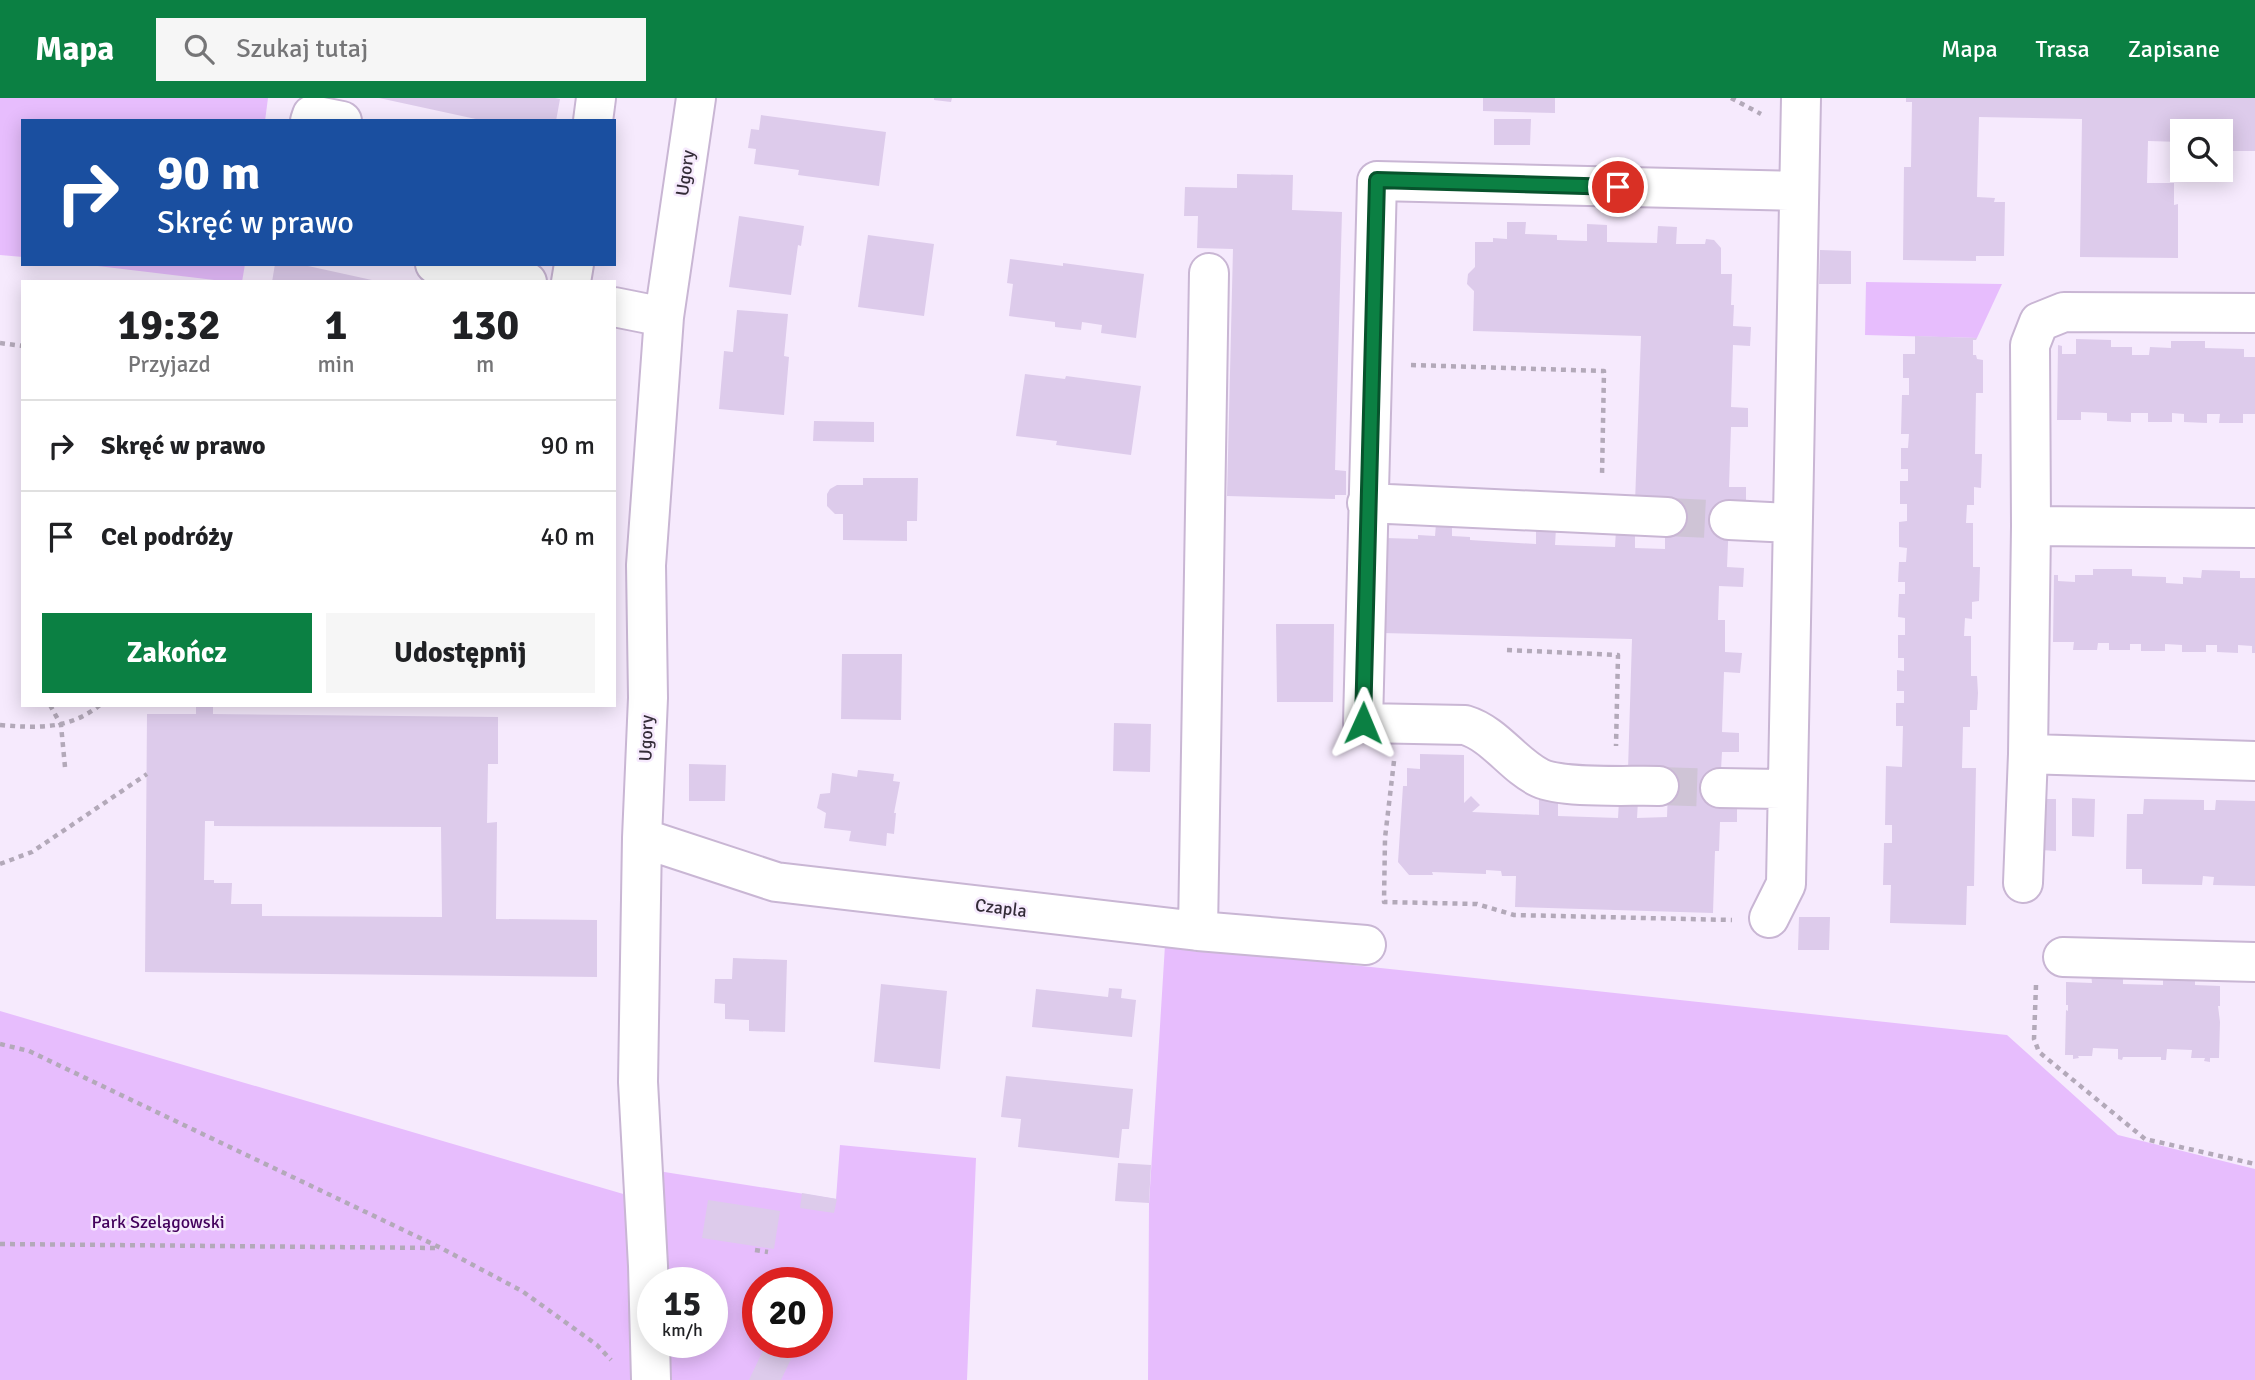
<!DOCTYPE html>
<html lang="pl">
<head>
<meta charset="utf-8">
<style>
  :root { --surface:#fff; --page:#f6f6f6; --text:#202124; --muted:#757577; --line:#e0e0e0; --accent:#0b8043 }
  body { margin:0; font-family:Signika,sans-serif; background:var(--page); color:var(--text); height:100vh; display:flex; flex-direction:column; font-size:26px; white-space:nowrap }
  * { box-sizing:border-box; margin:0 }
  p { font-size:23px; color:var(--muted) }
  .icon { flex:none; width:38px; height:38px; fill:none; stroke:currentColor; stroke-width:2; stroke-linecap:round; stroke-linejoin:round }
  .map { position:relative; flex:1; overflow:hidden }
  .drawer { position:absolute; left:21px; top:182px; width:595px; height:427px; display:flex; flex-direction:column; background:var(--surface); border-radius:0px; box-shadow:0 4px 18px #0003 }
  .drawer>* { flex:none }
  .guide { position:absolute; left:21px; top:21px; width:595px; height:147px; border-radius:0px; box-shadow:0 4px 18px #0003; background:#1a4fa0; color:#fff; overflow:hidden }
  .controls { position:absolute; left:2170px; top:21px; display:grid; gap:14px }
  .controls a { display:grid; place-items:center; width:63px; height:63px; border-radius:0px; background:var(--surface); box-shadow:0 4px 18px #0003; font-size:35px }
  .speed { position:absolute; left:637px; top:1169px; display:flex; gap:14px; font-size:35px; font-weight:700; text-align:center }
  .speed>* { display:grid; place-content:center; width:91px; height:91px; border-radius:50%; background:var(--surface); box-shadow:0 4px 18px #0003; line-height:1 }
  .speed small { font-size:18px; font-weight:400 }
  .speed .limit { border:10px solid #d22; background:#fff; color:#111 }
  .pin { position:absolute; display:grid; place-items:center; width:60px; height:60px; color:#fff; margin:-30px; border:4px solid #fff; border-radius:50%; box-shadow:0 2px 7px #0007 }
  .me { position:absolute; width:77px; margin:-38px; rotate:1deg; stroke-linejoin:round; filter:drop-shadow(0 0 5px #0008) }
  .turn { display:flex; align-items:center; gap:24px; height:147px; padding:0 21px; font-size:32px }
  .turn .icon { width:91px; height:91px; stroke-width:2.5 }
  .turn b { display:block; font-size:49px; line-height:60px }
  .eta { display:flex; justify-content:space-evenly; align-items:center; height:119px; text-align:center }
  .eta b { font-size:42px; font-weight:700; line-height:49px }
  .action { display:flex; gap:14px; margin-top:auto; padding:14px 21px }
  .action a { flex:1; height:80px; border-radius:0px; background:var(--accent); color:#fff; font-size:28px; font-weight:700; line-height:80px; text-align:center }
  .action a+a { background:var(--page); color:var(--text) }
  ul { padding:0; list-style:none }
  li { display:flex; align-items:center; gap:21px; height:91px; padding:0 21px; border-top:2px solid var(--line) }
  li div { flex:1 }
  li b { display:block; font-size:26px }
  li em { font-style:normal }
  header { display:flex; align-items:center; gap:42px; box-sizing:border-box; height:98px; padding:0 35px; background:var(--accent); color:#fff }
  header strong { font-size:33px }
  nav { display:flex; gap:38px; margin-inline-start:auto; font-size:24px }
  .search { width:490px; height:63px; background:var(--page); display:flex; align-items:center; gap:18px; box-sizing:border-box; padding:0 24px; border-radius:0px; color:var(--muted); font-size:26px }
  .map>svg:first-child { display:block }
  .green { fill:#e7bdfd; fill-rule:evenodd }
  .building { fill:#ddcbeb; fill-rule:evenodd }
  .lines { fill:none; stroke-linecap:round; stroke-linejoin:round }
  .minor-tunnel { stroke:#cfc4d6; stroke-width:38; stroke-dasharray:38 19; stroke-linecap:butt }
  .minor-casing { stroke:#c9b6d4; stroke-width:42 }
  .path { stroke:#b3a9b9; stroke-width:4.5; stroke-dasharray:5 5; stroke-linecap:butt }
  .minor { stroke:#fff; stroke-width:38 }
  .route-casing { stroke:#07532c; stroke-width:18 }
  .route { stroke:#0b8043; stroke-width:12 }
  .labels { text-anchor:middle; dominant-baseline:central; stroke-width:5; stroke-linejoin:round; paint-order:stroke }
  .street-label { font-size:18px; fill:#342c38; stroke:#f6eafd }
  .park-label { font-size:18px; fill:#43005c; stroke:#f6eafd }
</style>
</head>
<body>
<header>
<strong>Mapa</strong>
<div class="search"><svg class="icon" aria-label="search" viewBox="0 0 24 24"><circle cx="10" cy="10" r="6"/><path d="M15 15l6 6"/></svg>Szukaj tutaj</div>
<nav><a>Mapa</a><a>Trasa</a><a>Zapisane</a></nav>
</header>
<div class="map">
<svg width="2255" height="1282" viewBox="0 0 2255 1282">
  <rect width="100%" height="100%" fill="#f6eafd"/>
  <path class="green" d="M 0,0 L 268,0 L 265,23 L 23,23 L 23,159 L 0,157 Z
    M 81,166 L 245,166 L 242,184 L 231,184 Z
    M 1866,184 L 2002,186 L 1977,240 L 1865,237 Z
    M 1165,847 L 2007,937 L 2118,1037 L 2255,1071 L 2255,1282 L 1148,1282 L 1149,1106 Z
    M 0,913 L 637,1100 L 637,1282 L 0,1282 Z
    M 840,1047 L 976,1060 L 967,1282 L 665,1282 L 664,1244 L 712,1244 L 712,1185 L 662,1185 L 658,1073 L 836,1101 ZM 758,1185 L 817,1185 L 817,1244 L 758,1244 Z"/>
  <path class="building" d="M 379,0 L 555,0 L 560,1 L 556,23 L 485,23 Z
    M 934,0 L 952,0 L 951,4 L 934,2 Z
    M 1483,0 L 1555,0 L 1555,15 L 1483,13 Z
    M 1906,0 L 2255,0 L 2255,53 L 2221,53 L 2221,33 L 2182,33 L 2182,44 L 2148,43 L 2147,85 L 2174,85 L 2174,107 L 2178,106 L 2178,160 L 2080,159 L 2082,21 L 1979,19 L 1977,99 L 1995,100 L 1994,104 L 2005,104 L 2004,158 L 1976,158 L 1976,163 L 1903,162 L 1904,69 L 1911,69 L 1912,4 L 1906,4 Z
    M 761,17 L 886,34 L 879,88 L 798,77 L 799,72 L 754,66 L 756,51 L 748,50 L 751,31 L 759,32 Z
    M 1494,21 L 1531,21 L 1530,47 L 1494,47 Z
    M 1237,76 L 1293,77 L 1292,112 L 1342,114 L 1335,372 L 1346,373 L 1346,397 L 1335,397 L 1335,401 L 1227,398 L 1233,151 L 1197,150 L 1198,118 L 1184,118 L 1185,89 L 1237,90 Z
    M 739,118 L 804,128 L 801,148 L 798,147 L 791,197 L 729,189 Z
    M 1507,124 L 1526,124 L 1525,136 L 1557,137 L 1557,142 L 1587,143 L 1587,126 L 1607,127 L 1607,144 L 1657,145 L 1658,128 L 1677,129 L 1676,146 L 1705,146 L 1706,141 L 1714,142 L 1721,150 L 1721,176 L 1732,176 L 1731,207 L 1734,207 L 1733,228 L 1751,229 L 1750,248 L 1733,247 L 1731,309 L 1748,310 L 1748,329 L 1731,329 L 1729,389 L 1746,389 L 1746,409 L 1729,422 L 1727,469 L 1744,470 L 1743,489 L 1719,488 L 1718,522 L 1725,522 L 1725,554 L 1742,555 L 1740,575 L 1724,574 L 1722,634 L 1739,635 L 1739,654 L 1722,654 L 1720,690 L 1737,704 L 1737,724 L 1720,724 L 1719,753 L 1715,753 L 1713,815 L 1515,809 L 1516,778 L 1502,778 L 1501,773 L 1486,772 L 1486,776 L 1432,774 L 1433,777 L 1409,777 L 1398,764 L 1403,688 L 1407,688 L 1407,670 L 1420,671 L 1420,656 L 1464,657 L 1464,705 L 1471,698 L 1480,707 L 1472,714 L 1539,717 L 1539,701 L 1558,701 L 1558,718 L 1618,720 L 1619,703 L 1638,703 L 1637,720 L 1667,719 L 1668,690 L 1628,672 L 1632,541 L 1382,535 L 1385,440 L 1418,441 L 1418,437 L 1435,438 L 1436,426 L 1452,427 L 1452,438 L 1470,439 L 1470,442 L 1536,446 L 1536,429 L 1556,430 L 1555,447 L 1615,449 L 1616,432 L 1635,433 L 1635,450 L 1665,451 L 1665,436 L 1635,405 L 1641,238 L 1473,233 L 1474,193 L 1467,186 L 1468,176 L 1475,169 L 1475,144 L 1493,144 L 1493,140 L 1507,141 Z
    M 868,137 L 934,146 L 924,218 L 858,209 Z
    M 1820,152 L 1851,153 L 1851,186 L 1819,186 Z
    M 1010,161 L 1063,168 L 1063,165 L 1144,176 L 1136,240 L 1101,235 L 1102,227 L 1082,224 L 1081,232 L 1055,229 L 1055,224 L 1009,218 L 1013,186 L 1007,185 Z
    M 275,166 L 299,166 L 381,184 L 272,184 Z
    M 737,212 L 788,216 L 784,258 L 789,259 L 784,317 L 719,311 L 724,253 L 733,254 Z
    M 1915,238 L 1977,240 L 1976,242 L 1973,242 L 1973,257 L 1976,257 L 1977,261 L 1983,262 L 1983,295 L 1976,295 L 1975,356 L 1982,356 L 1981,390 L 1974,389 L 1974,407 L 1967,407 L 1966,425 L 1973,425 L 1973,469 L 1980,469 L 1979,503 L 1972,504 L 1972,521 L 1965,520 L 1964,538 L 1971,538 L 1971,578 L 1977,578 L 1978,595 L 1977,612 L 1970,612 L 1970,629 L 1963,629 L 1962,670 L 1976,670 L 1974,788 L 1967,788 L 1966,827 L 1890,825 L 1891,787 L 1883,787 L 1884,745 L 1892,745 L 1892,727 L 1885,727 L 1886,668 L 1902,669 L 1903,628 L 1896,628 L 1896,605 L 1904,605 L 1904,593 L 1897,593 L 1897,572 L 1904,573 L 1904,560 L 1898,560 L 1898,537 L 1905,537 L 1905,520 L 1898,519 L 1899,496 L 1905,496 L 1905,484 L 1898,484 L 1899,464 L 1906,464 L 1907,450 L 1899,449 L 1899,424 L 1907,423 L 1907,406 L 1900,406 L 1900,383 L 1908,383 L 1908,371 L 1901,371 L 1901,350 L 1908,350 L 1909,336 L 1901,336 L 1902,297 L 1909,297 L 1909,280 L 1903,280 L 1903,256 L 1915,256 Z
    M 2076,241 L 2111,242 L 2111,249 L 2132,249 L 2132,257 L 2149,257 L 2150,249 L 2171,250 L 2171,243 L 2205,243 L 2205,250 L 2244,251 L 2244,259 L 2255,259 L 2255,316 L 2243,316 L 2243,325 L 2219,325 L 2220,316 L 2207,316 L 2207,325 L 2184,324 L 2184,316 L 2172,315 L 2172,324 L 2148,324 L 2148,315 L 2131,315 L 2131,324 L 2107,323 L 2107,315 L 2081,314 L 2081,322 L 2057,322 L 2058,247 L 2062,248 L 2062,256 L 2076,256 Z
    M 1025,276 L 1065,281 L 1066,278 L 1141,288 L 1131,357 L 1056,347 L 1057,343 L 1016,338 Z
    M 814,323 L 874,324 L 874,344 L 813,343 Z
    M 863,380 L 918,380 L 917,423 L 907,423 L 907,443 L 843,442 L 843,416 L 835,416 L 827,408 L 827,396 L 830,391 L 837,387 L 863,387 Z
    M 2093,471 L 2132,471 L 2132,478 L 2166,479 L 2166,485 L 2183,486 L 2183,479 L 2201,480 L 2202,472 L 2240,473 L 2240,480 L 2255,480 L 2255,555 L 2252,555 L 2252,548 L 2238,547 L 2238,555 L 2217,554 L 2217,547 L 2206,547 L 2206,554 L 2182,554 L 2182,547 L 2165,546 L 2165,553 L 2141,553 L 2141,546 L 2130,546 L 2130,552 L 2109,552 L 2109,545 L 2098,545 L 2097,552 L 2073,552 L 2074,544 L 2053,544 L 2054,477 L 2058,477 L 2058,483 L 2075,484 L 2075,477 L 2093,477 Z
    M 1276,526 L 1334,526 L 1333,604 L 1277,604 Z
    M 842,556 L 902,556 L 901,622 L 841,621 Z
    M 196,607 L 213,607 L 213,616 L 498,619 L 498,666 L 488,666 L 487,725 L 497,724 L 496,821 L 597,822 L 597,879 L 145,874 L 147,616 L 196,616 ZM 205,723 L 214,723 L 214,728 L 441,729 L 442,819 L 262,818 L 262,806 L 231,806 L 232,785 L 214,785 L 214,782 L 204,782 Z
    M 1114,625 L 1151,626 L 1150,674 L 1113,673 Z
    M 689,666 L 726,667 L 725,703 L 689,703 Z
    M 858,672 L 894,676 L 893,683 L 900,684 L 894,715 L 896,715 L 894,736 L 887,735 L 886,748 L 849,743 L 851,733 L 824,730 L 826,715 L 817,710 L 820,696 L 830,695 L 832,675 L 857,679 Z
    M 2072,700 L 2095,701 L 2094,739 L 2072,738 Z
    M 2040,701 L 2056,701 L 2056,753 L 2041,752 Z
    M 2144,701 L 2204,702 L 2204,712 L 2215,712 L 2216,702 L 2255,703 L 2255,788 L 2213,787 L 2214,779 L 2203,778 L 2202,787 L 2142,786 L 2142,771 L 2126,771 L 2127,716 L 2143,716 Z
    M 1799,819 L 1830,819 L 1829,852 L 1798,852 Z
    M 733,860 L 787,862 L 785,934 L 749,933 L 749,922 L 725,921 L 725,906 L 714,905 L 715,881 L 732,881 Z
    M 2091,875 L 2123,876 L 2123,886 L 2163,887 L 2163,877 L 2195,877 L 2195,887 L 2220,888 L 2220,908 L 2218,908 L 2220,924 L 2219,960 L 2210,960 L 2210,964 L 2204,963 L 2205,960 L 2191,960 L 2192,952 L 2167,951 L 2166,962 L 2161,962 L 2161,959 L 2123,959 L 2122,962 L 2118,961 L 2118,951 L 2093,950 L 2092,958 L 2078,958 L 2079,960 L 2073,961 L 2073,957 L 2065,957 L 2066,912 L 2068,913 L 2068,907 L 2066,907 L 2066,884 L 2092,885 Z
    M 881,886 L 947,893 L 940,971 L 874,964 Z
    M 1109,890 L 1122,891 L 1121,900 L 1136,902 L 1132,939 L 1032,929 L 1036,891 L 1108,899 Z
    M 1006,978 L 1133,991 L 1129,1031 L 1122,1031 L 1119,1060 L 1018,1049 L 1021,1021 L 1001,1019 Z
    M 1118,1065 L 1151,1067 L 1149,1105 L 1115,1103 Z
    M 802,1095 L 837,1101 L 834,1115 L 800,1110 Z
    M 708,1102 L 780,1113 L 774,1151 L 702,1140 Z
    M 766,1246 L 792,1259 L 781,1282 L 749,1282 Z"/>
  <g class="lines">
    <path class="minor-tunnel" d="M 1667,419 L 1729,422
      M 1659,688 L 1720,690"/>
    <defs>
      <path id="minor" d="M 310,23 L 312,17 L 342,23
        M 593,23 L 596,0
        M 435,166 L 527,184
        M 571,184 L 574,166
        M 614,209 L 664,219
        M 2255,215 L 2064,214 L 2039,224 L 2030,247 L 2031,428 L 2028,656 L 2255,663
        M 1367,405 L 1667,419
        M 1729,422 L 1792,425
        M 2031,428 L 2255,430
        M 1659,688 C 1630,687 1564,691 1540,680 C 1513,667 1495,636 1465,627 L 1363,625 L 1377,83 L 1799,93
        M 1720,690 L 1787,691
        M 642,740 L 776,784 L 1198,833 L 1366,847
        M 2023,785 L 2028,656
        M 1769,820 L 1786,786 L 1801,0
        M 1198,833 L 1209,175
        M 2063,859 L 2255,864
        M 651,1282 L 648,1168 L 638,984 L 642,740 L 648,600 L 646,467 L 664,219 L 696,0"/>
    </defs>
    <use href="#minor" class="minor-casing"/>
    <path class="path" d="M 1731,0 L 1761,16
      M 0,245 L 23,248
      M 1411,267 L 1604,273 L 1602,378
      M 1507,552 L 1618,557 L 1616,648
      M 50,607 L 61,627 L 65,669
      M 0,627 C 37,630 69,632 100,607
      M 1394,663 L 1385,740 L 1384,804 L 1477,806 L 1514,817 L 1732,822
      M 0,766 L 32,754 L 147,676
      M 2036,887 L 2034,941 L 2039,954 L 2145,1041 L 2255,1066
      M 0,946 L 29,953 L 441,1150 L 522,1193 L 597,1247 L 611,1262
      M 0,1146 L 437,1150
      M 755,1152 L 768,1154"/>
    <use href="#minor" class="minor"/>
  </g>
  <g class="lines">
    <defs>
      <path id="route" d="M 1363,625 L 1377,82 L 1618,89"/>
    </defs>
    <use href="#route" class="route-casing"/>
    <use href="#route" class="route"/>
  </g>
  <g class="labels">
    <g class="street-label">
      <text transform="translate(685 75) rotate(-82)">Ugory</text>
      <text transform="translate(646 640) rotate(-88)">Ugory</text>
      <text transform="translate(1001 810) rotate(7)">Czapla</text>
    </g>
    <g class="park-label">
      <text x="158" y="1124">Park Szelągowski</text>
    </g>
  </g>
</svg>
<div class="controls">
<a><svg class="icon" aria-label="search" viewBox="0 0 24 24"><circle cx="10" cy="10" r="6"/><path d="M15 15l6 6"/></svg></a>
</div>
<div class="speed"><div>15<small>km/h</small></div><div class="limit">20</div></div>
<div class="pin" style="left:1618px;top:89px;background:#d93025"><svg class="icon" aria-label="arrive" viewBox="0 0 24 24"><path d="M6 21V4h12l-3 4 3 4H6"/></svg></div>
<svg class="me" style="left:1363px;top:625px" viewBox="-20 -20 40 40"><path d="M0-17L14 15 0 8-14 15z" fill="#0b8043" stroke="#fff" stroke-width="4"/></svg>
<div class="guide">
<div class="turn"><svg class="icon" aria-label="right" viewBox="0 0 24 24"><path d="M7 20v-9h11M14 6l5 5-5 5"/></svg><div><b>90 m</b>Skręć w prawo</div></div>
</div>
<section class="drawer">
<div class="eta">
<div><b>19:32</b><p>Przyjazd</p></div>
<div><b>1</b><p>min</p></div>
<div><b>130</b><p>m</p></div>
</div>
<ul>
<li><svg class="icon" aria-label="right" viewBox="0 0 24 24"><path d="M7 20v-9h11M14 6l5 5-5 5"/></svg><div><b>Skręć w prawo</b></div><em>90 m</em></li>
<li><svg class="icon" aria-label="arrive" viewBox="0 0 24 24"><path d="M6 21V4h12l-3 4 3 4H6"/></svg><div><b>Cel podróży</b></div><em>40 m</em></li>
</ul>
<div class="action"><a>Zakończ</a><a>Udostępnij</a></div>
</section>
</div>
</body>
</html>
